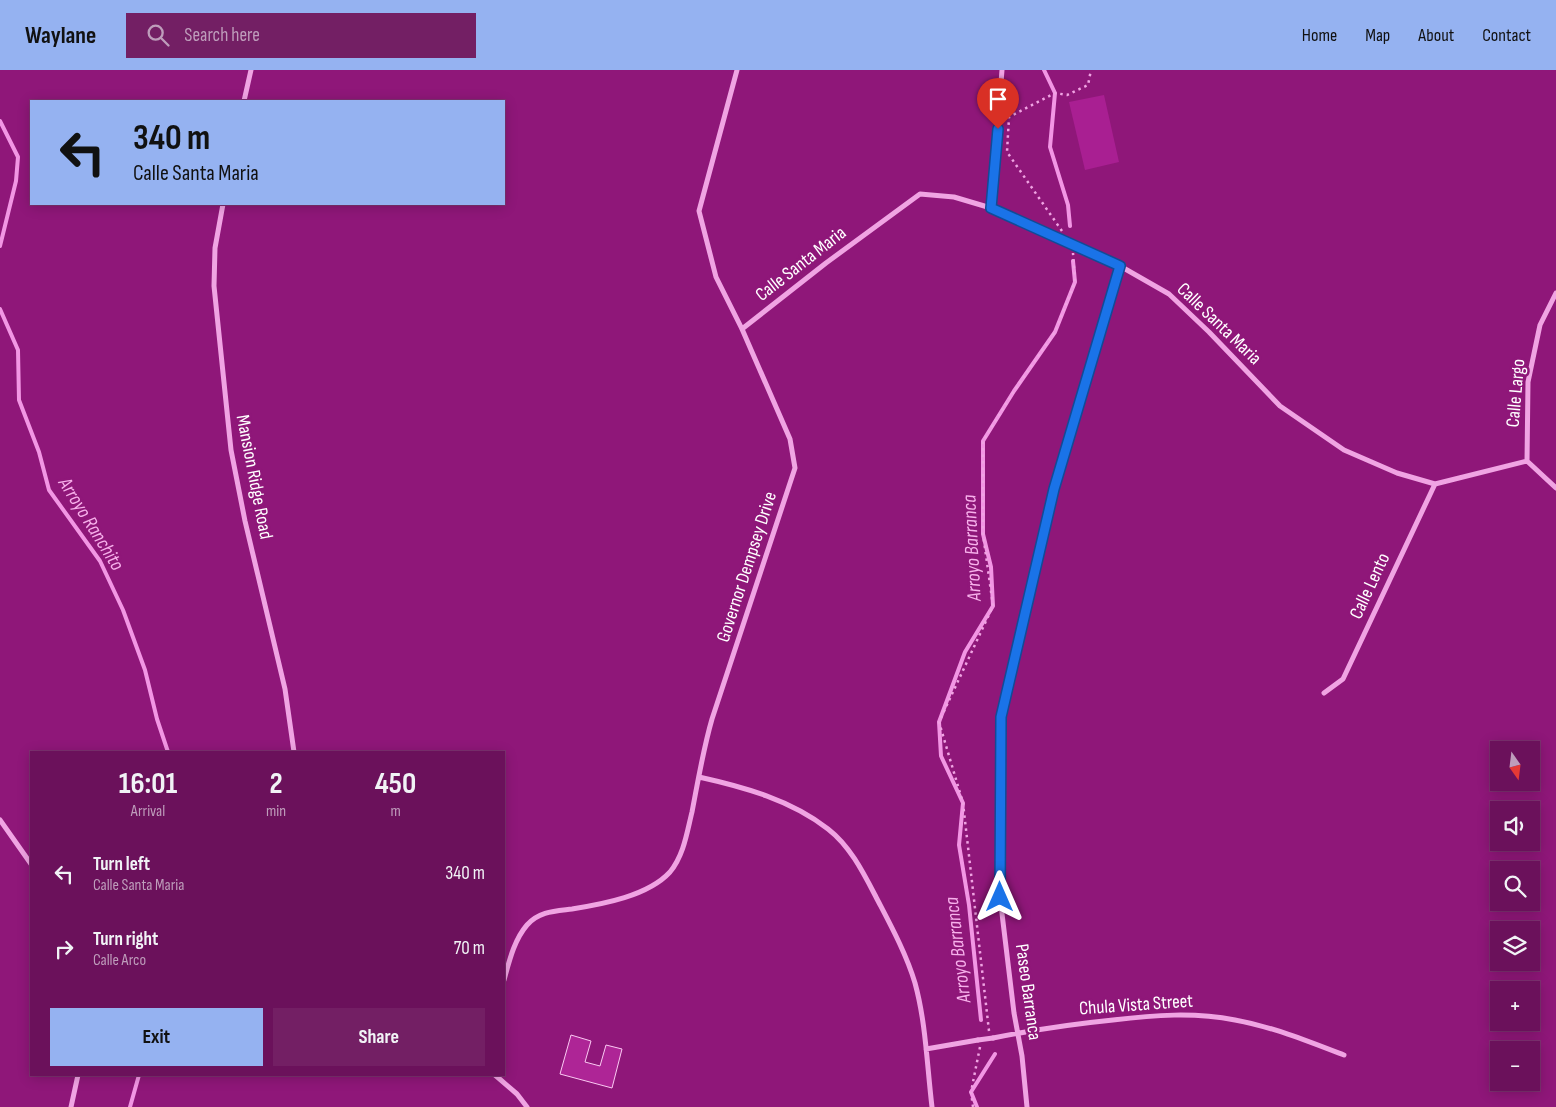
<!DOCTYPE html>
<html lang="en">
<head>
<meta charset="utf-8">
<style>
  :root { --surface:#6b115b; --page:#731f64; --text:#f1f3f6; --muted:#be9dbb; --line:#7e3171; --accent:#95b2f1 }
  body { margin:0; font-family:"Sofia Sans Condensed",sans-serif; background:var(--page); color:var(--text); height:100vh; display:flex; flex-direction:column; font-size:19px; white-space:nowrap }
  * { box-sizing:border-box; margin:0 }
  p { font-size:16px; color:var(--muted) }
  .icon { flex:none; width:28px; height:28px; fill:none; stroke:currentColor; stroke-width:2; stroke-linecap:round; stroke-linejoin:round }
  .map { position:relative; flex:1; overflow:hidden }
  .panel { position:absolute; left:30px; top:681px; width:475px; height:325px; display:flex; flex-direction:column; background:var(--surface); border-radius:0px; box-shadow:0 2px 12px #0003,0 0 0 1px var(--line) }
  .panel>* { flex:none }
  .guide { position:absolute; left:30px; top:30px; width:475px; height:105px; border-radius:0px; box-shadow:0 2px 12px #0003,0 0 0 1px var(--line); background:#95b2f1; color:#111; overflow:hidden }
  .needle { width:32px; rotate:166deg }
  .tools { position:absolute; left:1490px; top:671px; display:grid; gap:10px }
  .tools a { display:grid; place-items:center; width:50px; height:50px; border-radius:0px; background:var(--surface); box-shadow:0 2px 12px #0003,0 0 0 1px var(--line); font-size:25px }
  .pin { position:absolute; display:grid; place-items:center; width:42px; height:42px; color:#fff; margin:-51px -21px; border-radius:50% 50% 50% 0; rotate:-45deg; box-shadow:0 0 5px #0007 }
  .pin .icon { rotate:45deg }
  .me { position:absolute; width:55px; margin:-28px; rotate:0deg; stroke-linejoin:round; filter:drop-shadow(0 0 4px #0008) }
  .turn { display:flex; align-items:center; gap:18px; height:105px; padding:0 20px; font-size:22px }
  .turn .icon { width:65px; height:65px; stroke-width:2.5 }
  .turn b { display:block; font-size:35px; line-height:42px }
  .eta { display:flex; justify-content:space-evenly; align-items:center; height:85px; text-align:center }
  .eta b { font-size:30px; font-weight:700; line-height:35px }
  .button { display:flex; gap:10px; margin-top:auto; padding:10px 20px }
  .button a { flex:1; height:58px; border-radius:0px; background:var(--accent); color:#111; font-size:20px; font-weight:700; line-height:58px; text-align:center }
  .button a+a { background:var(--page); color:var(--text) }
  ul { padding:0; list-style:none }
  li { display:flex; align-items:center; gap:15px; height:75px; padding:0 20px }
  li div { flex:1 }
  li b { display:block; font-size:19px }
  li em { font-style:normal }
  header { display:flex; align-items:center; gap:30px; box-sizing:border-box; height:70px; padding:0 25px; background:var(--accent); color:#111 }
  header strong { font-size:24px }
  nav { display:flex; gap:28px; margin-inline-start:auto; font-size:18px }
  .search { width:350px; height:45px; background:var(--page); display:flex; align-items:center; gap:12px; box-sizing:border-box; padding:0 18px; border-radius:0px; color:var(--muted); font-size:19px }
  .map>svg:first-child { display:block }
  .green { fill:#a91f92 }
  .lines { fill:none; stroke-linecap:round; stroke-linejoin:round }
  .stream { stroke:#f296e4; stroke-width:4 }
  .building { fill:#ae2596; stroke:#fbcaf3 }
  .path { stroke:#f0a4e3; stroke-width:2.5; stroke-dasharray:2.5 4; stroke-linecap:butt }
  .street { stroke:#f0a4e3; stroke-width:5 }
  .street-bridge { stroke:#f0a4e3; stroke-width:5 }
  .route-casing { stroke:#114b97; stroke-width:12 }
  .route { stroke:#1a73e8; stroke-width:9 }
  .labels { text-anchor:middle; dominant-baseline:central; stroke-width:5; stroke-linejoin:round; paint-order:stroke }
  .street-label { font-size:19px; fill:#fff; stroke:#8f1779 }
  .water-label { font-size:20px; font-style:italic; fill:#f7b0eb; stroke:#8f1779 }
</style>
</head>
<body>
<header>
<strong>Waylane</strong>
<div class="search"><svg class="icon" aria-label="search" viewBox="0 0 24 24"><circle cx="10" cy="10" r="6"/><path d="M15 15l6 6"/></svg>Search here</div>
<nav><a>Home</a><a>Map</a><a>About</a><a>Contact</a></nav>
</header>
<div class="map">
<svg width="1556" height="1037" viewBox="0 0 1556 1037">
  <rect width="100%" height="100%" fill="#8f1779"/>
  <path class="green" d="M 1104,25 L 1119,92 L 1085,100 L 1069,32 Z"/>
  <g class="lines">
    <path class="stream" d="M 1044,0 L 1055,23 L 1050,77 L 1068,135 L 1070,156
      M 0,51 L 18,87 L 16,111 L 0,176
      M 0,239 L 18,280 L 19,330 L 39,382 L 49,420 L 100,491 L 123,540 L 145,600 L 157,649 L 168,682
      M 981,950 L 969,835 L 959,775 L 963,733 L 941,686 L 939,652 L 965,582 L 993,536 L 991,497 L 983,464 L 983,371 L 1014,321 L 1055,262 L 1075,212 L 1073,191
      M 130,1037 L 139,1005
      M 977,1037 L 971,1022 L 995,984"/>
  </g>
  <path class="building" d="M 571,965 L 591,971 L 585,992 L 600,996 L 606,975 L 622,979 L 612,1018 L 560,1004 Z"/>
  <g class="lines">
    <path class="path" d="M 1062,161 L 1007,82 L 1009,47 L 1055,23 L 1067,25 L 1088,15 L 1091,0
      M 989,961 L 963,733 L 939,652 L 993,536 L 983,464 L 983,371 L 1014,321 L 1055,262 L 1075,212 L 1073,183
      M 973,1037 L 971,1022 L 980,977"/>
    <path class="street" d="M 244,31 L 251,0
      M 223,134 L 215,178 L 214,216 L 231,380 L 245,451 L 285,619 L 294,682
      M 991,138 L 1002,0
      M 1556,223 L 1540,255 L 1528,312 L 1527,391 L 1556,418
      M 742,259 L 826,193 L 920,124 L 954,127 L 991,138 L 1120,196 L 1169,224 L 1209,262 L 1280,336 L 1344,380 L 1397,403 L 1435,414 L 1527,391
      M 1324,623 L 1343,609 L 1435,414
      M 699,707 C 744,717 791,730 828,759 C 850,776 863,802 876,827 C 890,854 906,883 915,913 C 926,953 927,996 932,1037
      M 0,750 L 31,794
      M 504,910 C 509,892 514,870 527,855 C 539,841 556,841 572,839 C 603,834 648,826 670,802 C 684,785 687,762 692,742 C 698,711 703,680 712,649 L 795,398 L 790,369 L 742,259 L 716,207 L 699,141 L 737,0
      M 993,968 C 1033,960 1073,954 1113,950 C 1154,945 1194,942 1235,950 C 1273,957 1308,971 1344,985
      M 926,979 L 978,970
      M 495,1005 L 517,1024 L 527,1037
      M 71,1037 L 78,1005
      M 1027,1037 L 1022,986 L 1014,943 L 1000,827 L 1001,647 L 1055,419 L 1120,196"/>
    <path class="street-bridge" d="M 978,970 L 993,968"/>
  </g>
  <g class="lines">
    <defs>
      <path id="route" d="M 998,59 L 991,138 L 1120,196 L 1054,419 L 1001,647 L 1000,827"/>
    </defs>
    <use href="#route" class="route-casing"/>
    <use href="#route" class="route"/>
  </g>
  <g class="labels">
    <g class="street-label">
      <text transform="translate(801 194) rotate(-38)">Calle Santa Maria</text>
      <text transform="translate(1219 254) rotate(44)">Calle Santa Maria</text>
      <text transform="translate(1516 323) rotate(-85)">Calle Largo</text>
      <text transform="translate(254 407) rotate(79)">Mansion Ridge Road</text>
      <text transform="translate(747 497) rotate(-72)">Governor Dempsey Drive</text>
      <text transform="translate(1370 516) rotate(-65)">Calle Lento</text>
      <text transform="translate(1028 922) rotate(82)">Paseo Barranca</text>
      <text transform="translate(1136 935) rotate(-4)">Chula Vista Street</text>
    </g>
    <g class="water-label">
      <text transform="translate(91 454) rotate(58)">Arroyo Ranchito</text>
      <text transform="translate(972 478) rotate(-93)">Arroyo Barranca</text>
      <text transform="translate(958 880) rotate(-97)">Arroyo Barranca</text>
    </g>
  </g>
</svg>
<div class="tools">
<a><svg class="needle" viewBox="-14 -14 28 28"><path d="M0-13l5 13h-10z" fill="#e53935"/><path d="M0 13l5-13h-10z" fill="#be9dbb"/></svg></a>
<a><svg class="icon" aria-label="sound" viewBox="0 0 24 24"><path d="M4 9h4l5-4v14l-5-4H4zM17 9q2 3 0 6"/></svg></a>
<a><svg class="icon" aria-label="search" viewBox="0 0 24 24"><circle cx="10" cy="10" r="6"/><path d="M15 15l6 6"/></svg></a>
<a><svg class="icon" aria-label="layers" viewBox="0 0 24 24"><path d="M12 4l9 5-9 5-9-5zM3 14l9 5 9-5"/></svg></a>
<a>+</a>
<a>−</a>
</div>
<div class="pin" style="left:998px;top:59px;background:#d93025"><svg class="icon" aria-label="arrive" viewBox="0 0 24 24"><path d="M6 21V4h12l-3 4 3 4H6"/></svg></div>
<svg class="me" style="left:1000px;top:827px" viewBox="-20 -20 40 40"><path d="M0-17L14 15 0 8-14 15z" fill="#1a73e8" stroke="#fff" stroke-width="4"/></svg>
<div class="guide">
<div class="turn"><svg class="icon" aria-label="left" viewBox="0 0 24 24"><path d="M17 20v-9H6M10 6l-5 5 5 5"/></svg><div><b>340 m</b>Calle Santa Maria</div></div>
</div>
<section class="panel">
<div class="eta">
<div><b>16:01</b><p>Arrival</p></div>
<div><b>2</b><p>min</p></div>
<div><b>450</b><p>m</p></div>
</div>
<ul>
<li><svg class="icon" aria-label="left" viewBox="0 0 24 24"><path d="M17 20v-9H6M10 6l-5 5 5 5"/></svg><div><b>Turn left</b><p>Calle Santa Maria</p></div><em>340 m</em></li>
<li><svg class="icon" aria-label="right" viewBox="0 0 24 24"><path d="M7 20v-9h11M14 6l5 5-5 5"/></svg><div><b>Turn right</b><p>Calle Arco</p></div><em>70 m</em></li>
</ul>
<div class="button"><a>Exit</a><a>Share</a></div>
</section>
</div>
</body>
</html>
